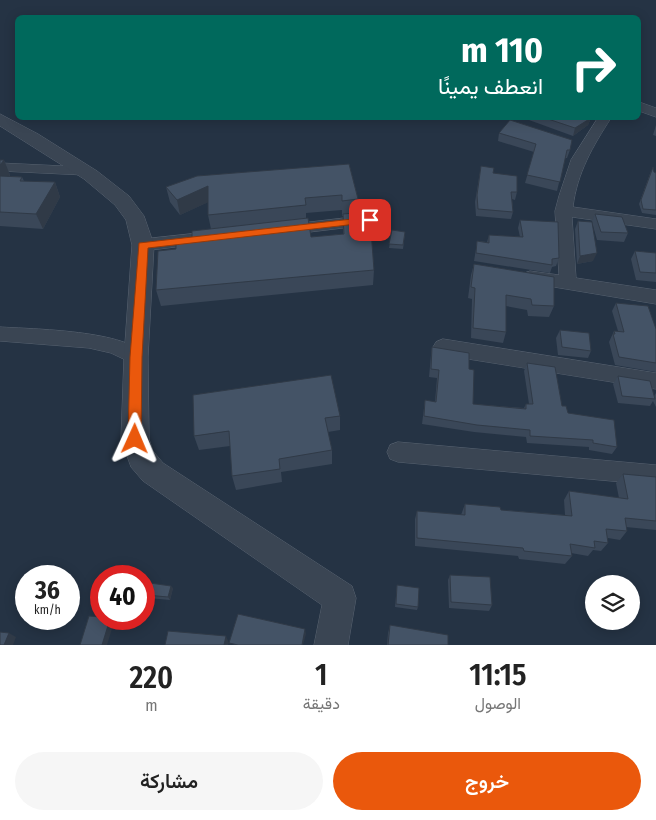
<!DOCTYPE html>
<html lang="ar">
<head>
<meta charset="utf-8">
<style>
  :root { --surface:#fff; --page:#f6f6f6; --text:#222; --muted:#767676; --accent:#ea580c }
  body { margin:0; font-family:"Fira Sans Condensed",Vazirmatn,sans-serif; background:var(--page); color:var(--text); direction:rtl; height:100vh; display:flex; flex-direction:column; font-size:19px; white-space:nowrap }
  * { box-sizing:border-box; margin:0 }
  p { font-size:16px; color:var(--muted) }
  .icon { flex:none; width:28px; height:28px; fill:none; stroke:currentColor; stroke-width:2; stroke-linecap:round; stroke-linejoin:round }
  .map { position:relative; height:645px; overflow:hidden; direction:ltr }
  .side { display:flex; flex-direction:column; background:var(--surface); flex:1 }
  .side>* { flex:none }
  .hud { position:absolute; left:15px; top:15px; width:626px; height:105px; border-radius:8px; box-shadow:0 2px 12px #0003; direction:rtl; background:#00695c; color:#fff; overflow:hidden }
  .fabs { position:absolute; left:585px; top:575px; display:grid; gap:10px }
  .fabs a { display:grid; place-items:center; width:55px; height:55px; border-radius:50%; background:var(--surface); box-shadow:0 2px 12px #0003; font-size:25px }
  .speed { position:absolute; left:15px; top:565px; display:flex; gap:10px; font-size:25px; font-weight:700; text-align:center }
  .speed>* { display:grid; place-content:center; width:65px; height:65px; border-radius:50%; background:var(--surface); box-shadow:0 2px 12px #0003; line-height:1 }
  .speed small { font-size:12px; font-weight:400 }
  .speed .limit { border:8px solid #d22; background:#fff; color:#111 }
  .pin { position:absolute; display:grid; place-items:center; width:42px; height:42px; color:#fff; margin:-21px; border-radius:10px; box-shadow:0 2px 8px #0006 }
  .me { position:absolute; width:55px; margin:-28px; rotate:1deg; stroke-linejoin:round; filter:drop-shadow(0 0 4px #0008) }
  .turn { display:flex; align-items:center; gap:18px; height:105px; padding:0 15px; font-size:22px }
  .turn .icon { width:65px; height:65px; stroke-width:2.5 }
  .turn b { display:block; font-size:35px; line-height:42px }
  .eta { display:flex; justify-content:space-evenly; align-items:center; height:85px; text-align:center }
  .eta b { font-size:30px; font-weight:600; line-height:35px }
  .button { display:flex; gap:10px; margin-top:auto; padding:10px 15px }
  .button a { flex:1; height:58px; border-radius:30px; background:var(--accent); color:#fff; font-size:20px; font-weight:600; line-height:58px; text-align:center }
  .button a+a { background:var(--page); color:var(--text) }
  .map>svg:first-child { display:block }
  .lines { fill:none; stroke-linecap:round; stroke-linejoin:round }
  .minor-casing { stroke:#586371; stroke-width:1 }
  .tertiary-casing { stroke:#586371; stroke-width:1 }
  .minor { fill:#3a4553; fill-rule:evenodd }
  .tertiary { fill:#3a4553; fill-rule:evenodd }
  .wall { fill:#3a4758; fill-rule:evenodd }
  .shaded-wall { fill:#303a47 }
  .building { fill:#445366; stroke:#303a47 }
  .route { fill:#ea580c; stroke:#983908 }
</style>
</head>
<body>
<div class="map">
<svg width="656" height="645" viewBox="0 0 656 645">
  <rect width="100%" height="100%" fill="#253344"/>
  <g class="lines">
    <defs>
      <path id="minor" d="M 639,102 L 656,108 L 656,117 L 639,111 Z
        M 598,118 L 611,118 C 593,146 577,173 573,207 L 656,219 L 656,229 L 572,217 L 576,278 L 656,290 L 656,304 L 530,283 L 524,281 L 521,277 L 524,273 L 530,271 L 559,275 L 555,211 L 559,196 L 571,160 Z
        M 0,163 L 84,167 L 89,168 L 91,171 L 89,174 L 84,175 L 0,171 Z
        M 370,215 L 376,216 L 378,220 L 376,224 L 285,235 L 279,234 L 277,230 L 279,226 L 285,225 Z
        M 218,231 L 224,233 L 226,237 L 224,241 L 143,251 L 137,249 L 135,245 L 137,241 L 143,239 Z
        M 0,327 C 30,329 131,330 146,357 L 143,362 L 136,365 L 111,353 L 89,348 L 0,341 Z
        M 443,339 L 656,373 L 656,389 L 443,355 L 436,352 L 433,347 L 436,342 Z
        M 398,442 L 656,465 L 656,485 L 398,462 L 390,459 L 387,452 L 390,445 Z"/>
      <path id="tertiary" d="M 0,114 L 38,134 L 97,171 L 129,196 L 144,216 L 154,245 L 148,357 L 149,439 L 153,451 L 163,463 L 352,586 L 356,598 L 348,645 L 314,645 L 322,605 L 143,481 L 131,467 L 121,439 L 124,357 L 132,245 L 126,220 L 115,205 L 84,179 L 0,126 Z"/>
    </defs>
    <use href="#minor" class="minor-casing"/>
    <use href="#tertiary" class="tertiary-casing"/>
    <use href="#minor" class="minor"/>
    <use href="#tertiary" class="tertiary"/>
  </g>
  <path class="wall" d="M 530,118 L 591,118 L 588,125 L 573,136 L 529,120 Z
    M 656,125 L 656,136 L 653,135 Z
    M 499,133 L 570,150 L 567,158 L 565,158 L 557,191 L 525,183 L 534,152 L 498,141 Z
    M 0,160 L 4,160 L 10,175 L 10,176 L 22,177 L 24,181 L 55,182 L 60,197 L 43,229 L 0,226 Z
    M 349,164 L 358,199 L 357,214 L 354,215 L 374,270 L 373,285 L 161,306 L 156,290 L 176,249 L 211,229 L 208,215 L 208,202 L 180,215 L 170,202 L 166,187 ZM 342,210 L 342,216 L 343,216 L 343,234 L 311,237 L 306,219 L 306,213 Z
    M 481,166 L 493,173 L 517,192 L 515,200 L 512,199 L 513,212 L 511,219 L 476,216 L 475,202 Z
    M 651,171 L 656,173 L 656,215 L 642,213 L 639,204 Z
    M 595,214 L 628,233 L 624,242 L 597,240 L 592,222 Z
    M 520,220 L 559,258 L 556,266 L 552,267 L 550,273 L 474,261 L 476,249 L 477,241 L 487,242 L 489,235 L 520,237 L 518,228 Z
    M 578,221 L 593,261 L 577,264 L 575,229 Z
    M 392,230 L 405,232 L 403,249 L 389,248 Z
    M 635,251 L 656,253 L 656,282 L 636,280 L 631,259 Z
    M 474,264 L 554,306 L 549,317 L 528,316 L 527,310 L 506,306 L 506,332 L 503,343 L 471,338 L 472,299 L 468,298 L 471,275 Z
    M 616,303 L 656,329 L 656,372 L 615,365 L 609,342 L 614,331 L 618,331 L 612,311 Z
    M 560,330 L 591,351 L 588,358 L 558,355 L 556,338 Z
    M 432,347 L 469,369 L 473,404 L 524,408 L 526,404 L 529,404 L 524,371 L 527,363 L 568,413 L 617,447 L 612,454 L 589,450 L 589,447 L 527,443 L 526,437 L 474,432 L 422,424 L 425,400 L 435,402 L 437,378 L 429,377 L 431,355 Z
    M 618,376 L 654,396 L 656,393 L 656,407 L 653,401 L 650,406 L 618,403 L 613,384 Z
    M 340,416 L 340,430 L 328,432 L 332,450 L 332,464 L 281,472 L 282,482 L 236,490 L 232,476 L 230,446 L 199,450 L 194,436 Z
    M 623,474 L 656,477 L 656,530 L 626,527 L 627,531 L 620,540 L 608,538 L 608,543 L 601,551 L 593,550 L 588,556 L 571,553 L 572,556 L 565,564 L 519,559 L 518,556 L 415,546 L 415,519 L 417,511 L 461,515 L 465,504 L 501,510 L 565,515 L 564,500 L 569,491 L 619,498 L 616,483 Z
    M 450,575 L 492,605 L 489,611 L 449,608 L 448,580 Z
    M 397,585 L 418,607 L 417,610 L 395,607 Z
    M 173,588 L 170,600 L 148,598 L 146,595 Z
    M 390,625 L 448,645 L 387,645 L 388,633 Z"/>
  <path class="shaded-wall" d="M 591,118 L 588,125 L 573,136 L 575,128 Z
    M 4,160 L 10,175 L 0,190 L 0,165 Z
    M 55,182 L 60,197 L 43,229 L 36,214 Z
    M 208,186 L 211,201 L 180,215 L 177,200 Z
    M 597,253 L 593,261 L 577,264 L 580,256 Z
    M 171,586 L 173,588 L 170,600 L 168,597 Z
    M 110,619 L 111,619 L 114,622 L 107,645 L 102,645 Z
    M 305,629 L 306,634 L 303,645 L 302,645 Z
    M 9,633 L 16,637 L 13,645 L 4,645 Z
    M 226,636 L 229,643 L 228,645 L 224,645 Z"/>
  <path class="building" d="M 545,118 L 591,118 L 575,128 Z
    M 510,120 L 572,140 L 570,150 L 567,150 L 560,182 L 527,175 L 536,144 L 499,133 Z
    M 0,160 L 4,160 L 0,165 Z
    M 349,164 L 358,199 L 342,201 L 342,195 L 305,198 L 306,205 L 208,215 L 208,186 L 177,200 L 166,187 L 197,176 Z
    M 481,166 L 494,168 L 493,173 L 517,176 L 517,192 L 511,192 L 513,212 L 478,209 L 477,195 Z
    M 653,167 L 654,172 L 656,173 L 656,210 L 643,209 L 641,200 Z
    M 0,176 L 22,177 L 20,181 L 55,182 L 36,214 L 0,212 Z
    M 354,213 L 351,215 L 370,217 L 374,270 L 156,290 L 158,251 L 176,249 L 176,241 L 192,240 L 192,231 L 308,218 L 311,237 L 344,234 L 343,214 Z
    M 595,214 L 622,217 L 628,233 L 601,232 Z
    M 520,220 L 558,222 L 559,258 L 552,259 L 552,265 L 476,253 L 477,241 L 489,243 L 489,235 L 523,237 Z
    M 578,221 L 592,222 L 597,253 L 580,256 Z
    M 392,230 L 405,232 L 403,245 L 389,244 Z
    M 635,251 L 656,253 L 656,273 L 640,272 Z
    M 474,264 L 554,277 L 554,306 L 532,305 L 531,299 L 506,295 L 506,332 L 473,328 L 475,288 L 471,287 Z
    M 616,303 L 648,306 L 656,329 L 656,363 L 619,357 L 613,334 L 615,334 L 614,331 L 624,332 Z
    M 560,330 L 589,333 L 591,351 L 562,347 Z
    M 432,347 L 469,353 L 469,369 L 474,370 L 473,404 L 526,409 L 526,404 L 533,404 L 527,363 L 555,367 L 562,406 L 566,406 L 568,413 L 614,420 L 617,447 L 593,443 L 593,440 L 530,436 L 530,430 L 477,425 L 424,416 L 425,400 L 436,402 L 439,370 L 431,369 Z
    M 331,375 L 340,416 L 325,418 L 332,450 L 279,459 L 280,469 L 232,476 L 229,431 L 194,436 L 193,395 Z
    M 618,376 L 650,381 L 655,399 L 622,396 Z
    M 623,474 L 656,477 L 656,521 L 625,518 L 627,531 L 606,529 L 608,543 L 594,541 L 595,548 L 570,544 L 572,556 L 524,551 L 523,548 L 417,538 L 417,511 L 465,515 L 465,504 L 500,507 L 501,510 L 572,516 L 569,491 L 628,499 Z
    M 450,575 L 490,577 L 492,605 L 451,602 Z
    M 150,583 L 171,586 L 168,597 L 146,595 Z
    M 397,585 L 419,588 L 418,607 L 396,604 Z
    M 238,614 L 305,629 L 302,645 L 238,645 L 229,643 Z
    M 89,616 L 101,617 L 101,619 L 110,619 L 102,645 L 80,645 Z
    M 390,625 L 448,635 L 448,645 L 388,645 Z
    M 168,631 L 226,636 L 224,645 L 165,645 Z
    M 0,632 L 9,633 L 4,645 L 0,645 Z"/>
  <path class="route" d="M 370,217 L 375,220 L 374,222 L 148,248 L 142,357 L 141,439 L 139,443 L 135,444 L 130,443 L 128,439 L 130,357 L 139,243 Z"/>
</svg>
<div class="fabs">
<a><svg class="icon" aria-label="layers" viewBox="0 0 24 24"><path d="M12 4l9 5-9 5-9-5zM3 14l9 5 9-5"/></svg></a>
</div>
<div class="speed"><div>36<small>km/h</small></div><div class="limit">40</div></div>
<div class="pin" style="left:370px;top:220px;background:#d93025"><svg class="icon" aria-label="arrive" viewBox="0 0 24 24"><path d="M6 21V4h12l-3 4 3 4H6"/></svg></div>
<svg class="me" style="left:135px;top:439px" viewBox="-20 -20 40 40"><path d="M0-17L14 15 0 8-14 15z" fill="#ea580c" stroke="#fff" stroke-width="4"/></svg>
<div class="hud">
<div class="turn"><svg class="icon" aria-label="right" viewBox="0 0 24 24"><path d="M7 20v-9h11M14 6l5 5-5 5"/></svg><div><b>110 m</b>انعطف يمينًا</div></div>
</div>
</div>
<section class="side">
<div class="eta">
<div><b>11:15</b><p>الوصول</p></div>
<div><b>1</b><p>دقيقة</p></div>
<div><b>220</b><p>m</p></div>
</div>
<div class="button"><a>خروج</a><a>مشاركة</a></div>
</section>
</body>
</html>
